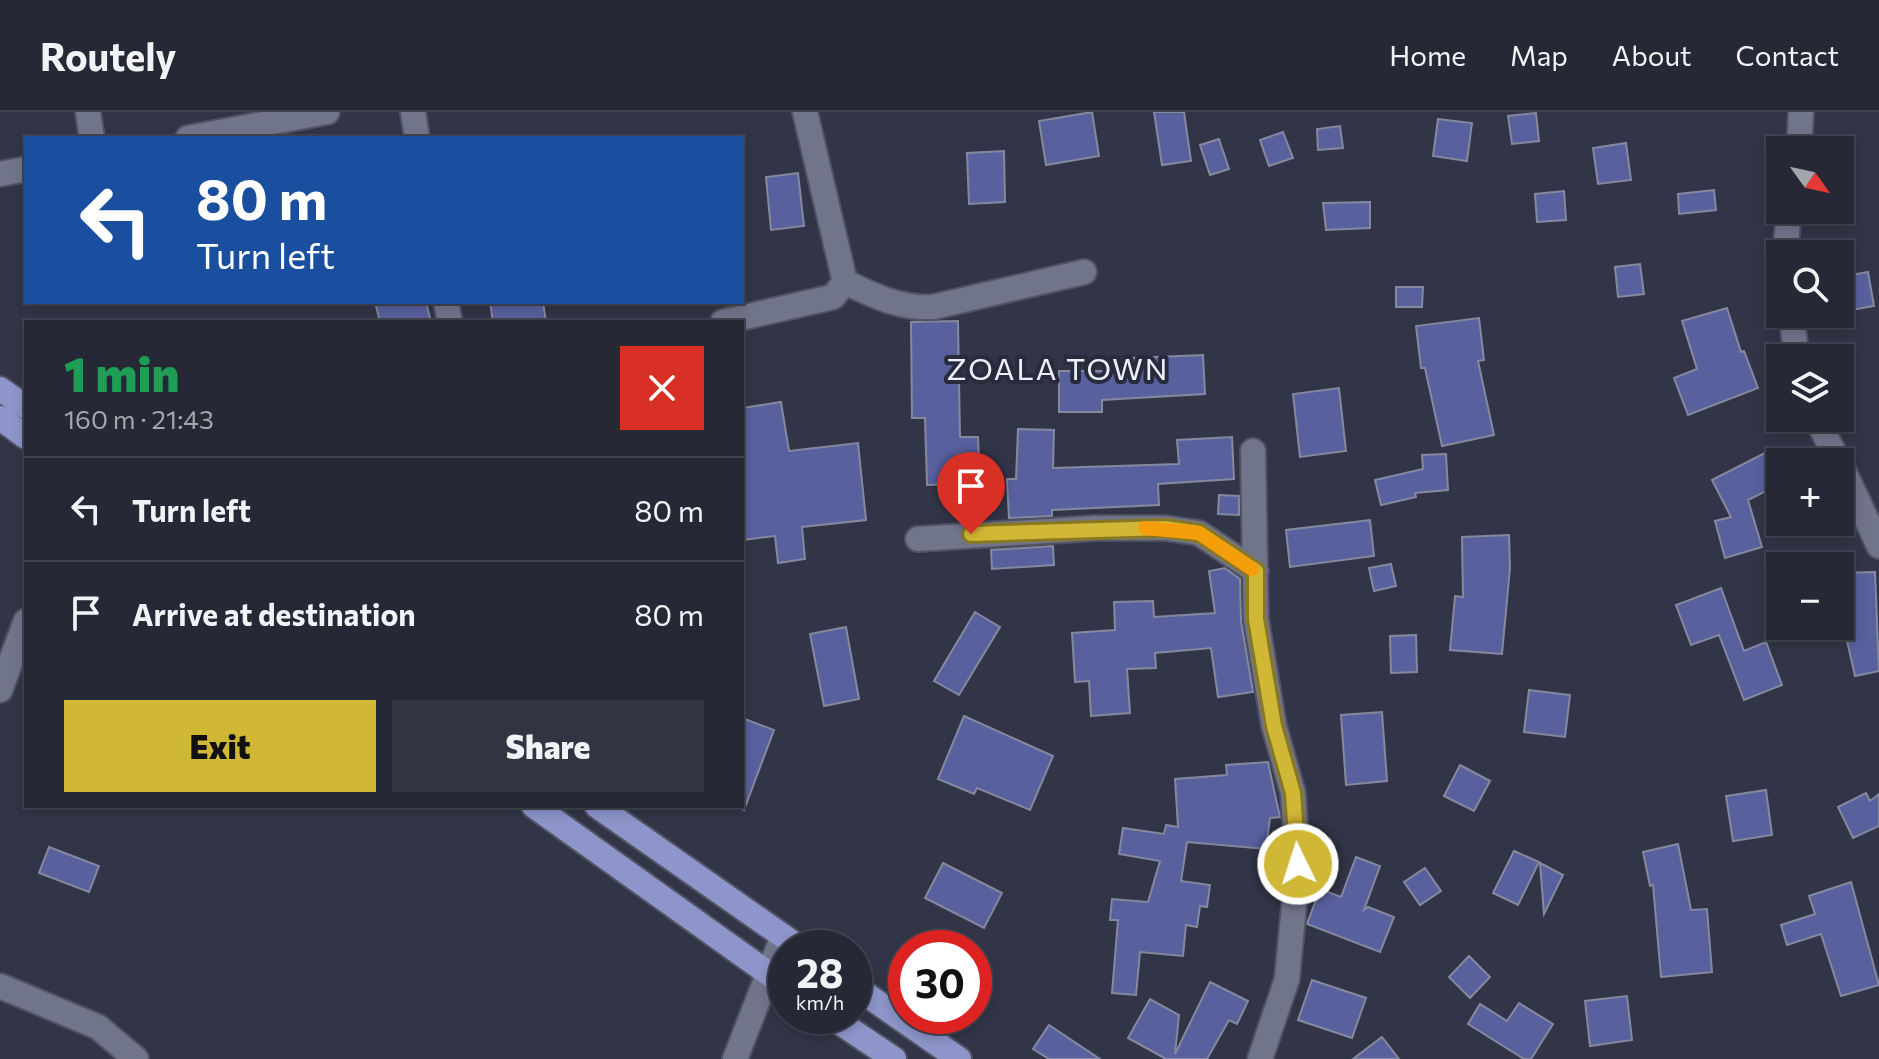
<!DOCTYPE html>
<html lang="en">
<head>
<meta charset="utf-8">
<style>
  :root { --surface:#262835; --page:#323441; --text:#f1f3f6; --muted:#a4a6ad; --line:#424450; --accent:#d1b736 }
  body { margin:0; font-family:Commissioner,sans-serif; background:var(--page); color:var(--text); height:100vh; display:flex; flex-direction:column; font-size:30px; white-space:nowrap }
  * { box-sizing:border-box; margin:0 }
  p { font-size:26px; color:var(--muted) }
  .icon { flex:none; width:44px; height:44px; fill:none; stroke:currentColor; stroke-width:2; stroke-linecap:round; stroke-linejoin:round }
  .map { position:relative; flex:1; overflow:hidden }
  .sheet { position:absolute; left:24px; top:208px; width:720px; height:488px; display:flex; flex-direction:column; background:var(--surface); border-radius:0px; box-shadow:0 4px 12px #0003,0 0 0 2px var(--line) }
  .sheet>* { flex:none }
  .hud { position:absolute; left:24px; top:24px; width:720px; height:168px; border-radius:0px; box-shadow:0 4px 12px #0003,0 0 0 2px var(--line); background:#1a4fa0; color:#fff; overflow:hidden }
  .needle { width:52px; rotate:123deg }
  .buttons { position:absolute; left:1766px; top:24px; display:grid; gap:16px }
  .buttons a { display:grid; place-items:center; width:88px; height:88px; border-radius:0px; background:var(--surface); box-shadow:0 4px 12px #0003,0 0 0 2px var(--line); font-size:40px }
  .speed { position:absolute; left:768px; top:818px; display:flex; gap:16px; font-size:40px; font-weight:700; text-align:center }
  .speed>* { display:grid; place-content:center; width:104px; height:104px; border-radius:50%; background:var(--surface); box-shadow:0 4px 12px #0003,0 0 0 2px var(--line); line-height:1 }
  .speed small { font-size:20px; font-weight:400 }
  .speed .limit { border:12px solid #d22; background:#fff; color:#111 }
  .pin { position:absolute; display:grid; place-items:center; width:68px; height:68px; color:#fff; margin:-82px -34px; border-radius:50% 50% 50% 0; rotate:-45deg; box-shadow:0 0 8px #0007 }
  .pin .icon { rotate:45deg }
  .me { position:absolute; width:88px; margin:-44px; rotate:356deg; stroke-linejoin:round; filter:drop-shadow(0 0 6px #0008) }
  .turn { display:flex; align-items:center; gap:28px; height:168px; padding:0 40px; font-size:36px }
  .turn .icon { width:104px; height:104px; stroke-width:2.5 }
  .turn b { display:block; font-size:56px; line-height:68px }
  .round { display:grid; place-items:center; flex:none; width:84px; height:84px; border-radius:0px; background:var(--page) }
  .summary { display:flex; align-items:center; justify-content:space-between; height:136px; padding:0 40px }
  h1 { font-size:48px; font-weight:800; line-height:60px; color:#1e9e55 }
  .button { display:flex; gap:16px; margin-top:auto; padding:16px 40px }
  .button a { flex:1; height:92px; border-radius:0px; background:var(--accent); color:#111; font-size:32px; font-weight:800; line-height:92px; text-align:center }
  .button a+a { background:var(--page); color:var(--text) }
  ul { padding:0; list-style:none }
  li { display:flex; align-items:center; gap:24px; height:104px; padding:0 40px; border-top:2px solid var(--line) }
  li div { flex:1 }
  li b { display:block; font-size:30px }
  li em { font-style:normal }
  header { display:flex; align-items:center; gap:48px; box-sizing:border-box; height:112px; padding:0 40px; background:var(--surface); border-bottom:2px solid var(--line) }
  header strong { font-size:38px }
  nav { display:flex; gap:44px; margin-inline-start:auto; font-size:28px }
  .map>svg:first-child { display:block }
  .building { fill:#59609e; stroke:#85899e; stroke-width:2 }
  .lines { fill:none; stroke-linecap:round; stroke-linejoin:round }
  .minor-casing { stroke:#515363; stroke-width:28 }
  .major-casing { stroke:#515363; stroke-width:28 }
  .minor { stroke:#71758a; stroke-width:24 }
  .major { stroke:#8d95ca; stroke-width:24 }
  .route-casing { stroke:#887723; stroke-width:20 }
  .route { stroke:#d1b736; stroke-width:14 }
  .slow { stroke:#f59e0b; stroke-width:14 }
  .labels { text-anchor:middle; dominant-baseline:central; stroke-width:8; stroke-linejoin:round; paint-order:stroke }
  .neighbourhood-label { font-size:30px; letter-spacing:2px; fill:#edeffb; stroke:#282b3c }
</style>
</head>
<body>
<header>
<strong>Routely</strong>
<nav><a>Home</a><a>Map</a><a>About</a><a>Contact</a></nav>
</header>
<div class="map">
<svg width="1879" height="947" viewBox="0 0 1879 947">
  <rect width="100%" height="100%" fill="#323547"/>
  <path class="building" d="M 1092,0 L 1099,44 L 1046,53 L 1039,9 Z
    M 1154,0 L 1184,0 L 1191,49 L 1162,53 Z
    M 1536,1 L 1539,29 L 1512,32 L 1508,4 Z
    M 1438,7 L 1472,11 L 1467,49 L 1433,44 Z
    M 1340,14 L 1343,36 L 1318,38 L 1317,17 Z
    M 1283,20 L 1293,46 L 1269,54 L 1260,28 Z
    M 1219,27 L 1229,57 L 1210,63 L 1200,33 Z
    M 1626,31 L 1631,68 L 1598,72 L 1593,36 Z
    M 1004,39 L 1005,90 L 969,92 L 967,41 Z
    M 798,61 L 804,114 L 771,118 L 766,65 Z
    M 1714,78 L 1716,98 L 1679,102 L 1678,82 Z
    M 1564,79 L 1566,108 L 1537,110 L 1535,82 Z
    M 1370,90 L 1370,116 L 1326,118 L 1323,91 Z
    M 1640,152 L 1644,182 L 1618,185 L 1615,155 Z
    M 1868,160 L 1874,194 L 1840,200 L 1840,165 Z
    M 1396,175 L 1423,175 L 1422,195 L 1396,195 Z
    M 375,190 L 426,190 L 431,210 L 380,210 Z
    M 490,190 L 543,190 L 546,210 L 493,210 Z
    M 1727,196 L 1741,240 L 1744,239 L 1758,276 L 1688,303 L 1674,266 L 1697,257 L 1682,209 Z
    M 1479,206 L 1484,248 L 1478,249 L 1494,323 L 1442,334 L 1425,256 L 1421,256 L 1416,214 Z
    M 958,209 L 960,325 L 978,325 L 980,371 L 927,373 L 925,306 L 912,306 L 911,210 Z
    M 1203,243 L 1205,282 L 1102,288 L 1102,300 L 1059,300 L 1059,259 L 1132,259 L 1132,246 Z
    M 1339,276 L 1346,339 L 1300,345 L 1293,282 Z
    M 781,290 L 789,339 L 858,331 L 866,408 L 802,415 L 805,447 L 778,451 L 775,424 L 742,428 L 742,296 Z
    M 1018,317 L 1054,318 L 1053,356 L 1179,352 L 1177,328 L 1232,325 L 1234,367 L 1158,372 L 1159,393 L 1052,398 L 1052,404 L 1009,406 L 1007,367 L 1016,367 Z
    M 1767,340 L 1780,372 L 1748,388 L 1762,435 L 1725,446 L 1715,409 L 1731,405 L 1712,368 Z
    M 1446,342 L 1448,378 L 1415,381 L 1416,385 L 1381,393 L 1375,368 L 1423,357 L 1422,343 Z
    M 1219,383 L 1239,384 L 1239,403 L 1218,402 Z
    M 1370,408 L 1374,444 L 1290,455 L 1286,418 Z
    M 1509,423 L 1510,456 L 1502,542 L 1450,538 L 1455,484 L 1463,485 L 1462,425 Z
    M 1053,434 L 1054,453 L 992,457 L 991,438 Z
    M 1391,452 L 1396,474 L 1374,479 L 1369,456 Z
    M 1225,456 L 1240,467 L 1241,509 L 1253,580 L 1218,585 L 1211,536 L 1155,541 L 1156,556 L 1127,557 L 1130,601 L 1091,604 L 1089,569 L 1075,570 L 1072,521 L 1115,518 L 1114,490 L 1153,489 L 1154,505 L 1215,501 L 1209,459 Z
    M 1875,460 L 1879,559 L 1855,564 L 1843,511 L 1840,512 L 1840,461 Z
    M 1721,476 L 1744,539 L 1766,530 L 1782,573 L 1744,588 L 1719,523 L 1691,533 L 1676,493 Z
    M 975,500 L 1000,515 L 959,583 L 934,569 Z
    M 846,515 L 859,587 L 824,594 L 810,522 Z
    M 1416,523 L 1417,560 L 1391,561 L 1390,524 Z
    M 1529,578 L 1570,583 L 1565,625 L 1524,620 Z
    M 1382,600 L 1387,669 L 1346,673 L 1341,603 Z
    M 964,604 L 1053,644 L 1030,698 L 977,676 L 974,682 L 938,667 Z
    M 742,606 L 774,618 L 744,698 L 742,697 Z
    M 1268,650 L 1280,705 L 1270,706 L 1266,737 L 1187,730 L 1181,769 L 1210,773 L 1207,795 L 1200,794 L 1197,815 L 1186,813 L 1183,844 L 1140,840 L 1136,883 L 1112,881 L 1118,808 L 1110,808 L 1112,787 L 1148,790 L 1160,749 L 1119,742 L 1123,716 L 1164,722 L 1166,713 L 1178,715 L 1175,667 L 1227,663 L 1226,653 Z
    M 1460,653 L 1490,669 L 1474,699 L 1444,684 Z
    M 1766,678 L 1772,723 L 1733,729 L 1726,684 Z
    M 1866,681 L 1870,689 L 1879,682 L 1879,714 L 1853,726 L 1838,695 Z
    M 1678,732 L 1691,798 L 1707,797 L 1712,860 L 1661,865 L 1653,773 L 1650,774 L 1643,740 Z
    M 49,735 L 99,754 L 89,780 L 39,761 Z
    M 1514,739 L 1539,750 L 1518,793 L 1493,781 Z
    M 1356,745 L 1380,754 L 1364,798 L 1368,795 L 1394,805 L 1380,840 L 1307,812 L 1320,777 L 1341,785 Z
    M 943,751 L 1002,781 L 984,816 L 925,786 Z
    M 1540,751 L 1563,763 L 1544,802 Z
    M 1425,756 L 1441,779 L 1420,793 L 1404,770 Z
    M 1851,770 L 1879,873 L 1841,884 L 1821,822 L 1787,833 L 1781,813 L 1815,802 L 1809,784 Z
    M 1469,844 L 1490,865 L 1470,886 L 1449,865 Z
    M 1312,868 L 1366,886 L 1352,926 L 1298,908 Z
    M 1210,870 L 1248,889 L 1237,912 L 1229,908 L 1207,947 L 1166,947 L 1128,926 L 1150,887 L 1179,903 L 1175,942 Z
    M 1627,884 L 1632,928 L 1590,934 L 1585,889 Z
    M 1519,891 L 1553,912 L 1531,947 L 1524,947 L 1468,912 L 1480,892 L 1507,909 Z
    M 1049,913 L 1100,947 L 1049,947 L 1033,937 Z
    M 1382,925 L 1399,947 L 1353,947 Z"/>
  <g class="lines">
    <defs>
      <path id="minor" d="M 88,0 L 92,26
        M 413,0 L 417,26
        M 188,26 L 327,0
        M 1799,38 L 1801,0
        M 0,62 L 26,57
        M 1785,142 L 1789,98
        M 845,170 C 875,184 900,197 933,195 L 1084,160
        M 446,190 L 450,210
        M 1791,202 L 1797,246
        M 723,210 L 833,185 L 845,170 L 805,0
        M 1816,306 L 1839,350
        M 1253,339 L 1256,507 L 1274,614 L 1293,681 L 1298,752 L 1287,867 L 1260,947
        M 1840,351 L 1879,434
        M 918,427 L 1096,416 L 1165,416 L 1199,421 L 1256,459
        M 0,578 L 26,509
        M 0,874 L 98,915 L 136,947
        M 735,947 L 783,824"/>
      <path id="major" d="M 0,277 L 26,295
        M 0,306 L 26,325
        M 534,694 L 786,874
        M 597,694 L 800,836
        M 854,874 L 959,947
        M 830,904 L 894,947"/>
    </defs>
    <use href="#minor" class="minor-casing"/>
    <use href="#major" class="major-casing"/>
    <use href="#minor" class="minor"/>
    <use href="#major" class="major"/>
  </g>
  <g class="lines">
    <defs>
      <path id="route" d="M 971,422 L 1165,416 L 1199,421 L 1256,459 L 1256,507 L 1274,614 L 1293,681 L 1298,752"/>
    </defs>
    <use href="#route" class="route-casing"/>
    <use href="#route" class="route"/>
    <path class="slow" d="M 1145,416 L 1199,421 L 1252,457"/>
  </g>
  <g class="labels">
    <g class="neighbourhood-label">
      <text x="1058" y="255">ZOALA TOWN</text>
    </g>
  </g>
</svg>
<div class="buttons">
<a><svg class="needle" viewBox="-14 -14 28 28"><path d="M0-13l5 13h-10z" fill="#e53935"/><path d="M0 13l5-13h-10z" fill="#a4a6ad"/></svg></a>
<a><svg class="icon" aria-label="search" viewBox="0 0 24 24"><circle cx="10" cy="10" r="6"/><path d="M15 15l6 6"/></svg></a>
<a><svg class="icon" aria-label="layers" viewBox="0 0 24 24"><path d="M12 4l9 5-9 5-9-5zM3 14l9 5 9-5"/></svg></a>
<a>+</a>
<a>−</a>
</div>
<div class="speed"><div>28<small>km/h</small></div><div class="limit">30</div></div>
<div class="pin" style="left:971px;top:422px;background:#d93025"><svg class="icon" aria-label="arrive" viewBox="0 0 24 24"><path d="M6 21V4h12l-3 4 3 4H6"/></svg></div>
<svg class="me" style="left:1298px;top:752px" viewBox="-20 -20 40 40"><circle r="17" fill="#d1b736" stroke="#fff" stroke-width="3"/><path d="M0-11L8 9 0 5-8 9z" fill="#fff"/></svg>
<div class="hud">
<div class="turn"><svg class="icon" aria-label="left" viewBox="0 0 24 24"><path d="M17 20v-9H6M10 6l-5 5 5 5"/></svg><div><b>80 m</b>Turn left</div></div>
</div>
<section class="sheet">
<div class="summary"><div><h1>1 min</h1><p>160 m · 21:43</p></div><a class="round" style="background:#d93025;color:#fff"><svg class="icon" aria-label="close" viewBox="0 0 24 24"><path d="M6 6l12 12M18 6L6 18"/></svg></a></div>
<ul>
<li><svg class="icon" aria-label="left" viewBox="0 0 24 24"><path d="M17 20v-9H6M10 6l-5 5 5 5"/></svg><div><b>Turn left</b></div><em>80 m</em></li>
<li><svg class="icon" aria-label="arrive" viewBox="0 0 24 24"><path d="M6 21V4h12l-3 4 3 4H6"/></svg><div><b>Arrive at destination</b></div><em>80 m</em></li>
</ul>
<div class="button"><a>Exit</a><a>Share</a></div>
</section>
</div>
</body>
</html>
